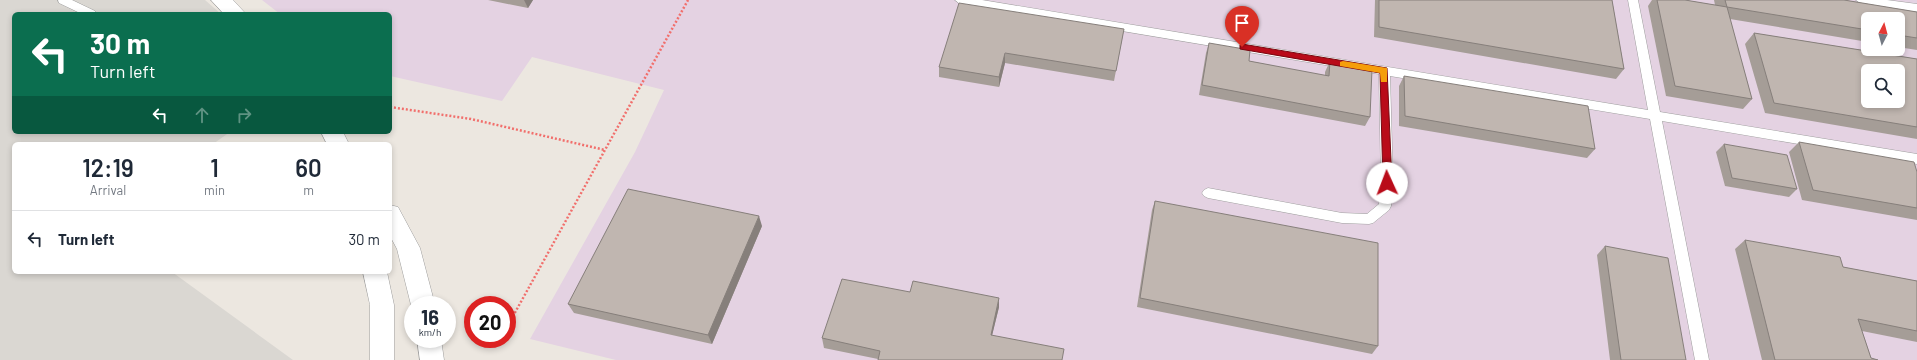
<!DOCTYPE html>
<html lang="en">
<head>
<meta charset="utf-8">
<style>
  :root { --surface:#fff; --page:#f6f6f7; --text:#1f2937; --muted:#747a83; --line:#e0e1e3 }
  body { margin:0; font-family:Barlow,sans-serif; background:var(--page); color:var(--text); height:100vh; display:flex; flex-direction:column; font-size:15px; white-space:nowrap }
  * { box-sizing:border-box; margin:0 }
  p { font-size:13px; color:var(--muted) }
  .icon { flex:none; width:22px; height:22px; fill:none; stroke:currentColor; stroke-width:2; stroke-linecap:round; stroke-linejoin:round }
  .map { position:relative; flex:1; overflow:hidden }
  .drawer { position:absolute; left:12px; top:142px; width:380px; height:132px; display:flex; flex-direction:column; background:var(--surface); border-radius:6px; box-shadow:0 2px 6px #0003 }
  .drawer>* { flex:none }
  .top-card { position:absolute; left:12px; top:12px; width:380px; height:122px; border-radius:6px; box-shadow:0 2px 6px #0003; background:#0b6e4f; color:#fff; overflow:hidden }
  .needle { width:26px; rotate:6deg }
  .tools { position:absolute; left:1861px; top:12px; display:grid; gap:8px }
  .tools a { display:grid; place-items:center; width:44px; height:44px; border-radius:6px; background:var(--surface); box-shadow:0 2px 6px #0003; font-size:20px }
  .speed { position:absolute; left:404px; top:296px; display:flex; gap:8px; font-size:20px; font-weight:700; text-align:center }
  .speed>* { display:grid; place-content:center; width:52px; height:52px; border-radius:50%; background:var(--surface); box-shadow:0 2px 6px #0003; line-height:1 }
  .speed small { font-size:10px; font-weight:400 }
  .speed .limit { border:6px solid #d22; background:#fff; color:#111 }
  .pin { position:absolute; display:grid; place-items:center; width:34px; height:34px; color:#fff; margin:-41px -17px; border-radius:50% 50% 50% 0; rotate:-45deg; box-shadow:0 0 4px #0007 }
  .pin .icon { rotate:45deg }
  .me { position:absolute; width:44px; margin:-22px; rotate:358deg; stroke-linejoin:round; filter:drop-shadow(0 0 3px #0008) }
  .turn { display:flex; align-items:center; gap:14px; height:84px; padding:0 12px; font-size:18px }
  .turn .icon { width:52px; height:52px; stroke-width:2.5 }
  .turn b { display:block; font-size:28px; line-height:34px }
  .lanes { display:flex; align-items:center; height:38px; padding:0 12px; background:#0003; justify-content:center; gap:20px; direction:ltr }
  .lanes .off { opacity:.35 }
  .eta { display:flex; justify-content:space-evenly; align-items:center; height:68px; text-align:center }
  .eta b { font-size:24px; font-weight:600; line-height:28px }
  ul { padding:0; list-style:none }
  li { display:flex; align-items:center; gap:12px; height:56px; padding:0 12px; border-top:1px solid var(--line) }
  li div { flex:1 }
  li b { display:block; font-size:15px }
  li em { font-style:normal }
  .map>svg:first-child { display:block }
  .industrial { fill:#e4d2e2; fill-rule:evenodd }
  .airport { fill:#dad7d2 }
  .lines { fill:none; stroke-linecap:round; stroke-linejoin:round }
  .lane-casing { stroke:#9e9e9e; stroke-width:1 }
  .street-casing { stroke:#9e9e9e; stroke-width:1 }
  .path { stroke:#f16f6c; stroke-width:2.5; stroke-dasharray:2 2; stroke-linecap:butt }
  .lane { fill:#fff; fill-rule:evenodd }
  .street { fill:#fff; fill-rule:evenodd }
  .wall { fill:#a59d97 }
  .shaded-wall { fill:#867f7b }
  .building { fill:#c0b6b0; stroke:#867f7b; fill-rule:evenodd }
  .route { fill:#b90b19; stroke:#780710 }
  .slow { fill:#f59e0b }
</style>
</head>
<body>
<div class="map">
<svg width="1917" height="360" viewBox="0 0 1917 360">
  <rect width="100%" height="100%" fill="#ece7e0"/>
  <path class="industrial" d="M 262,0 L 1917,0 L 1917,360 L 616,360 L 530,339 L 635,152 L 664,90 L 532,57 L 502,101 L 390,76 L 390,14 L 280,14 ZM 1868,19 L 1898,19 L 1898,49 L 1868,49 ZM 1868,71 L 1898,71 L 1898,101 L 1868,101 Z"/>
  <path class="airport" d="M 0,0 L 205,0 L 221,14 L 14,14 L 14,132 L 230,132 L 213,144 L 14,144 L 14,272 L 172,272 L 293,360 L 0,360 Z"/>
  <g class="lines">
    <defs>
      <path id="lane" d="M 58,0 L 72,0 L 95,11 L 96,14 L 82,14 L 59,3 Z
        M 955,0 L 982,0 L 1648,110 L 1628,0 L 1638,0 L 1660,112 L 1917,154 L 1917,164 L 1662,121 L 1709,360 L 1695,360 L 1650,119 L 1390,76 L 1393,183 L 1391,206 L 1389,210 L 1373,223 L 1369,224 L 1342,223 L 1208,198 L 1204,196 L 1202,193 L 1204,190 L 1208,188 L 1342,213 L 1367,214 L 1379,204 L 1381,183 L 1379,74 L 960,4 Z
        M 1856,0 L 1887,0 L 1917,4 L 1917,12 L 1861,4 Z"/>
      <path id="street" d="M 211,0 L 233,0 L 246,14 L 224,14 Z
        M 321,132 L 343,132 L 349,144 L 327,144 Z
        M 390,205 L 398,207 L 420,248 L 435,305 L 413,305 L 413,309 L 411,305 L 397,249 L 390,236 Z
        M 363,272 L 387,272 L 394,305 L 394,360 L 370,360 L 370,305 Z
        M 417,339 L 441,339 L 444,360 L 420,360 Z"/>
    </defs>
    <use href="#lane" class="lane-casing"/>
    <use href="#street" class="street-casing"/>
    <path class="path" d="M 390,107 L 471,119 L 605,150
      M 507,327 L 688,0"/>
    <use href="#lane" class="lane"/>
    <use href="#street" class="street"/>
  </g>
  <path class="wall" d="M 488,0 L 533,0 L 528,8 Z
    M 1375,0 L 1612,0 L 1624,69 L 1616,79 L 1374,37 Z
    M 1652,0 L 1685,0 L 1715,5 L 1714,0 L 1844,0 L 1917,12 L 1917,50 L 1898,47 L 1898,19 L 1868,19 L 1868,42 L 1730,19 L 1752,99 L 1743,109 L 1666,96 L 1648,6 Z
    M 1124,29 L 1114,81 L 1005,63 L 999,87 L 939,77 L 939,67 Z
    M 1754,33 L 1917,59 L 1917,139 L 1765,113 L 1745,44 Z
    M 1209,43 L 1249,61 L 1325,76 L 1325,72 L 1330,61 L 1370,117 L 1365,126 L 1199,95 L 1206,53 Z
    M 1404,76 L 1595,149 L 1587,158 L 1399,126 L 1399,86 Z
    M 1799,142 L 1917,172 L 1917,220 L 1802,200 L 1789,152 Z
    M 1724,144 L 1797,189 L 1789,197 L 1725,186 L 1716,152 Z
    M 1155,201 L 1378,346 L 1372,354 L 1137,307 L 1152,210 Z
    M 762,226 L 712,344 L 574,313 L 568,304 Z
    M 1745,240 L 1843,267 L 1917,281 L 1917,342 L 1862,331 L 1871,358 L 1878,360 L 1762,360 L 1735,249 Z
    M 1605,246 L 1686,360 L 1610,360 L 1597,255 Z
    M 910,292 L 999,307 L 992,335 L 878,359 L 824,348 L 822,338 Z"/>
  <path class="shaded-wall" d="M 524,0 L 533,0 L 528,8 Z
    M 1005,53 L 1005,63 L 999,87 L 999,77 Z
    M 759,216 L 762,226 L 712,344 L 708,335 Z
    M 999,298 L 999,307 L 990,344 L 991,335 Z"/>
  <path class="building" d="M 1379,0 L 1612,0 L 1624,69 L 1379,27 Z
    M 1657,0 L 1685,0 L 1727,7 L 1725,0 L 1844,0 L 1917,12 L 1917,38 L 1898,35 L 1898,19 L 1868,19 L 1868,30 L 1727,7 L 1752,99 L 1675,86 Z
    M 959,3 L 1124,29 L 1116,71 L 1005,53 L 999,77 L 939,67 Z
    M 1754,33 L 1917,59 L 1917,127 L 1774,103 ZM 1868,71 L 1898,71 L 1898,101 L 1868,101 Z
    M 1209,43 L 1250,50 L 1249,61 L 1329,76 L 1330,61 L 1372,69 L 1370,117 L 1202,85 Z
    M 1404,76 L 1588,106 L 1595,149 L 1405,116 Z
    M 1799,142 L 1914,162 L 1917,172 L 1917,208 L 1813,190 Z
    M 1724,144 L 1787,155 L 1797,189 L 1732,178 Z
    M 628,189 L 759,216 L 708,335 L 568,304 Z
    M 1155,201 L 1378,243 L 1378,346 L 1140,298 Z
    M 1745,240 L 1840,257 L 1843,267 L 1917,281 L 1917,331 L 1858,319 L 1871,358 L 1878,360 L 1775,360 Z
    M 1605,246 L 1668,258 L 1686,360 L 1621,360 Z
    M 842,279 L 910,292 L 913,281 L 999,298 L 991,335 L 1064,349 L 1062,360 L 878,360 L 880,351 L 822,338 Z"/>
  <path class="route" d="M 1242,44 L 1387,68 L 1392,183 L 1391,185 L 1384,185 L 1383,183 L 1380,73 L 1240,49 L 1240,45 Z"/>
  <path class="slow" d="M 1343,61 L 1387,68 L 1387,82 L 1381,82 L 1380,73 L 1340,66 L 1340,62 Z"/>
</svg>
<div class="tools">
<a><svg class="needle" viewBox="-14 -14 28 28"><path d="M0-13l5 13h-10z" fill="#e53935"/><path d="M0 13l5-13h-10z" fill="#747a83"/></svg></a>
<a><svg class="icon" aria-label="search" viewBox="0 0 24 24"><circle cx="10" cy="10" r="6"/><path d="M15 15l6 6"/></svg></a>
</div>
<div class="speed"><div>16<small>km/h</small></div><div class="limit">20</div></div>
<div class="pin" style="left:1242px;top:47px;background:#d93025"><svg class="icon" aria-label="arrive" viewBox="0 0 24 24"><path d="M6 21V4h12l-3 4 3 4H6"/></svg></div>
<svg class="me" style="left:1387px;top:183px" viewBox="-20 -20 40 40"><circle r="19" fill="#fff"/><path d="M0-13L10 11 0 6-10 11z" fill="#b90b19"/></svg>
<div class="top-card">
<div class="turn"><svg class="icon" aria-label="left" viewBox="0 0 24 24"><path d="M17 20v-9H6M10 6l-5 5 5 5"/></svg><div><b>30 m</b>Turn left</div></div>
<div class="lanes"><svg class="icon" aria-label="left" viewBox="0 0 24 24"><path d="M17 20v-9H6M10 6l-5 5 5 5"/></svg><svg class="icon off" aria-label="ahead" viewBox="0 0 24 24"><path d="M12 20V5M6 11l6-6 6 6"/></svg><svg class="icon off" aria-label="right" viewBox="0 0 24 24"><path d="M7 20v-9h11M14 6l5 5-5 5"/></svg></div>
</div>
<section class="drawer">
<div class="eta">
<div><b>12:19</b><p>Arrival</p></div>
<div><b>1</b><p>min</p></div>
<div><b>60</b><p>m</p></div>
</div>
<ul>
<li><svg class="icon" aria-label="left" viewBox="0 0 24 24"><path d="M17 20v-9H6M10 6l-5 5 5 5"/></svg><div><b>Turn left</b></div><em>30 m</em></li>
</ul>
</section>
</div>
</body>
</html>
